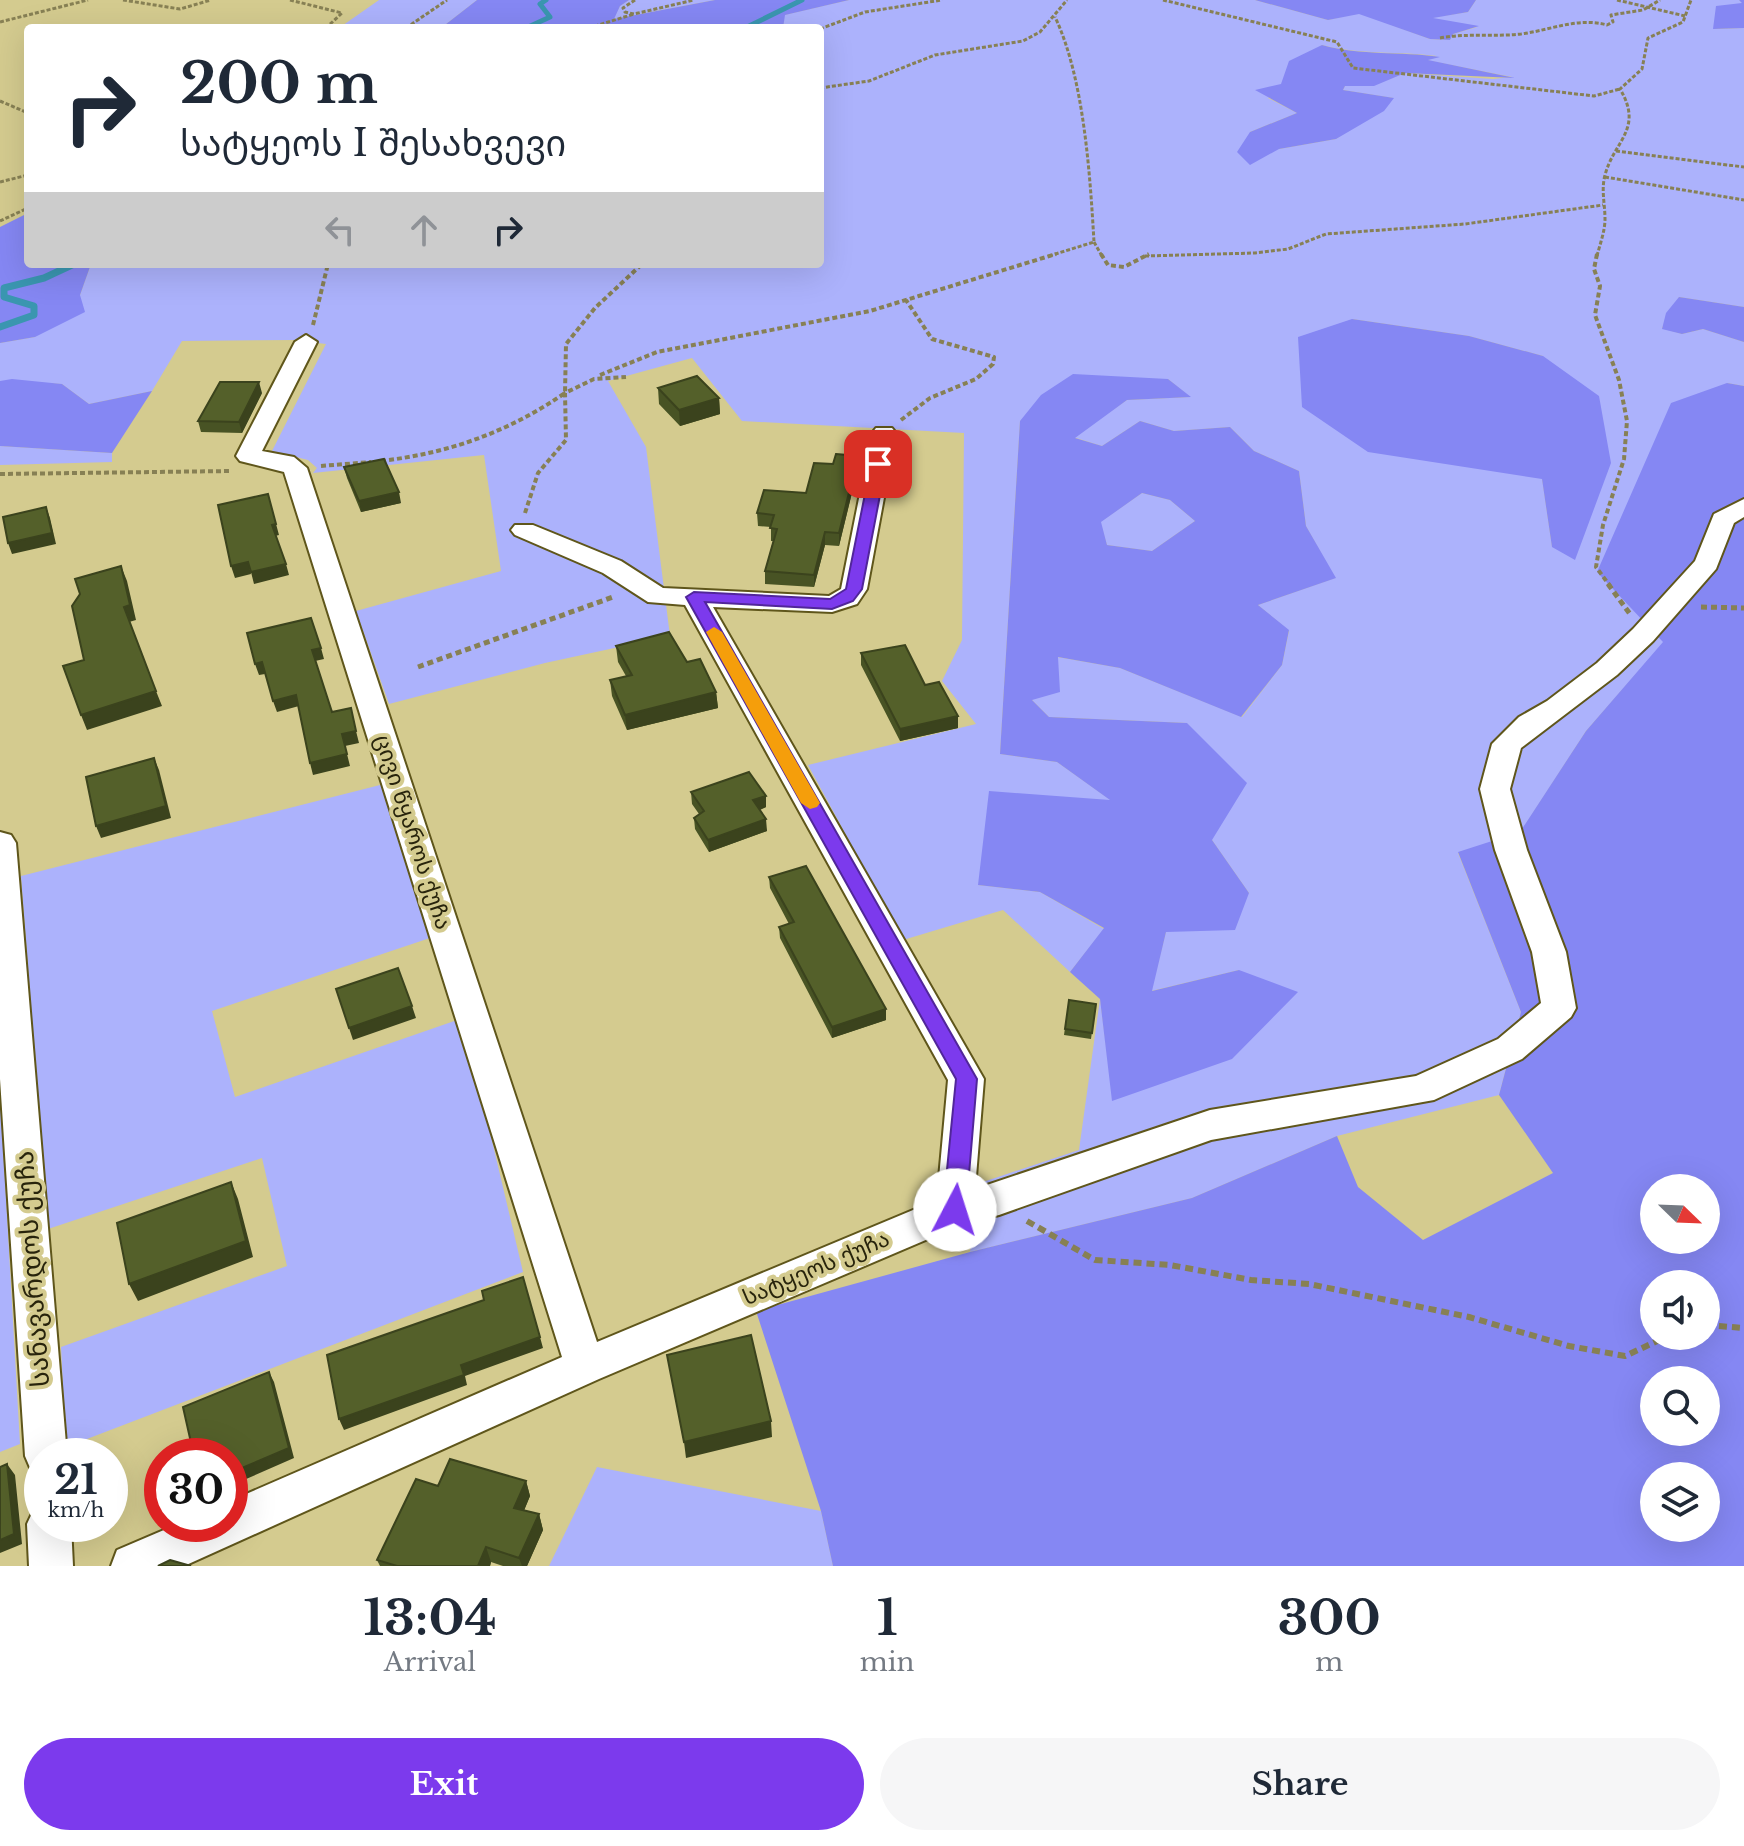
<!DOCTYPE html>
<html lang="en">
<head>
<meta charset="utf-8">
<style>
  :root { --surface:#fff; --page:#f6f6f7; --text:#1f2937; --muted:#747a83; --accent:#7c3aed }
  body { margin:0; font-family:"Libre Baskerville","Noto Sans Georgian",serif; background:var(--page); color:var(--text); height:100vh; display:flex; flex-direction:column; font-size:30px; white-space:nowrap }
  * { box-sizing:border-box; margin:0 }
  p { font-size:26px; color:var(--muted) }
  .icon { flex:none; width:44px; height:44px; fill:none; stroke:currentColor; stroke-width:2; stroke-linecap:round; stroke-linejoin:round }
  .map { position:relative; height:1566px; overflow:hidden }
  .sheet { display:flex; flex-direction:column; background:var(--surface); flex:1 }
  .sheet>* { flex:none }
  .guide { position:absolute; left:24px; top:24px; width:800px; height:244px; border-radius:8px; box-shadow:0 8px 32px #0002; background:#fff; color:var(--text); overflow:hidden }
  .needle { width:52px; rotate:113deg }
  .fabs { position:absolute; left:1640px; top:1174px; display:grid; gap:16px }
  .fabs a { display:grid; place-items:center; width:80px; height:80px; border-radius:50%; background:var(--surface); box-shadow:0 8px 32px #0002; font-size:40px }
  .speed { position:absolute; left:24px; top:1438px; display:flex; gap:16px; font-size:40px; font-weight:700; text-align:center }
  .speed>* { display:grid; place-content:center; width:104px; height:104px; border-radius:50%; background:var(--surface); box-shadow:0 8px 32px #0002; line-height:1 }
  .speed small { font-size:20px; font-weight:400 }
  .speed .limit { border:12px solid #d22; background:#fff; color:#111 }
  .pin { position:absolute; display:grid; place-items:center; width:68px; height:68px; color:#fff; margin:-34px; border-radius:16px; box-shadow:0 4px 12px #0006 }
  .me { position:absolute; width:88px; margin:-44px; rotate:5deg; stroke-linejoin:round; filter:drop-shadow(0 0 6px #0008) }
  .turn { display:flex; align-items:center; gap:28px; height:168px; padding:0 24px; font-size:36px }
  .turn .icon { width:104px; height:104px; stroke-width:2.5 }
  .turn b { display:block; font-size:56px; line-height:68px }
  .lanes { display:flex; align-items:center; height:76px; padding:0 24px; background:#0003; justify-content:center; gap:40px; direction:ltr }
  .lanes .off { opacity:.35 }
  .eta { display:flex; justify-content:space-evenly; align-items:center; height:136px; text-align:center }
  .eta b { font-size:48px; font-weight:700; line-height:56px }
  .cta { display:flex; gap:16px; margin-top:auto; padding:16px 24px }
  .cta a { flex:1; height:92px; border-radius:48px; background:var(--accent); color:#fff; font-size:32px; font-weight:700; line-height:92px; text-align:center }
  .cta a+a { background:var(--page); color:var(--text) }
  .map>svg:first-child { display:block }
  .green { fill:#acb2fc; fill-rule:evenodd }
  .forest { fill:#8587f3; fill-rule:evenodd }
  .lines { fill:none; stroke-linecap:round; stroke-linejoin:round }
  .stream-far1 { stroke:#3a96b0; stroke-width:5 }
  .stream { stroke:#3a96b0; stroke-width:7 }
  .minor-casing { stroke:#5f561b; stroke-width:4 }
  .path-far3 { stroke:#878054; stroke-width:3; stroke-dasharray:4 2; stroke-linecap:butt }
  .path-far2 { stroke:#878054; stroke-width:4; stroke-dasharray:5 3; stroke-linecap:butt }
  .path-far1 { stroke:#878054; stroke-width:5; stroke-dasharray:6 4; stroke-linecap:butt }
  .path { stroke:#878054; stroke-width:6; stroke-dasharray:8 5; stroke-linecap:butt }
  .minor { fill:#fff; fill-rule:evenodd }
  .wall { fill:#485324 }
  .shaded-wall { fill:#3b431d }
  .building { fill:#54602a; stroke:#3b431d; stroke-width:2 }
  .route { fill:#7c3aed; stroke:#51269a; stroke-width:2 }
  .slow { fill:#f59e0b }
  .labels { text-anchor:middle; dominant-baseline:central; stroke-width:8; stroke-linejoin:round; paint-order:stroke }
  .street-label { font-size:22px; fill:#28240c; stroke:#d4cb8f }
  .near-street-label { font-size:26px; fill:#28240c; stroke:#d4cb8f }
</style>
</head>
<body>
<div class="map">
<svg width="1744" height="1566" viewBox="0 0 1744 1566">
  <rect width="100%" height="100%" fill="#d4cb8f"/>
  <path class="green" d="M 379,0 L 477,0 L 441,28 L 339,28 Z
    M 629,0 L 715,0 L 613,19 L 620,6 Z
    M 849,0 L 1255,0 L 1328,20 L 1359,13 L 1430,39 L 1450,40 L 1453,34 L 1477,27 L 1429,18 L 1468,12 L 1476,0 L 1739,0 L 1743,3 L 1714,29 L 1744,28 L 1744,307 L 1679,297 L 1662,328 L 1682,334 L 1703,329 L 1744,342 L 1744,386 L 1727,383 L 1664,642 L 1586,731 L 1520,833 L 1458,853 L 1521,1012 L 1499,1095 L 1337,1136 L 1192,1198 L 970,1252 L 980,1183 L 1079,1150 L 1100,999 L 1113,1100 L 1239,970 L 1151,991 L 1166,932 L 1249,893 L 1212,840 L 1187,723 L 1049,717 L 1032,700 L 1057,657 L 1120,668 L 1242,717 L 1282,665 L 1289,631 L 1258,605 L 1335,578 L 1306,526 L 1299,471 L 1254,451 L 1230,427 L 1174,431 L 1140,421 L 1102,446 L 1073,437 L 1127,400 L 1190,397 L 1168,379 L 1020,421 L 1000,754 L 1057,762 L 1112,801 L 978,885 L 1040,892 L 1104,929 L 1070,972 L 1003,910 L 903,940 L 808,765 L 976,724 L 942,681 L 962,640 L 964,433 L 742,421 L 692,358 L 608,381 L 646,447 L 670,636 L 545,663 L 389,704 L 356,611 L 501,571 L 484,455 L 313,473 L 317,468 L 308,460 L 272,451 L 326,344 L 294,340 L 182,341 L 152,391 L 89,404 L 62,384 L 0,381 L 0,343 L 35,337 L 80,295 L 91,264 L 820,264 L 820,28 L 783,28 L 784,15 ZM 1322,45 C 1360,55 1398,51 1437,56 L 1426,60 L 1512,77 L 1493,79 L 1405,73 L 1374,85 L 1345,86 L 1343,90 L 1393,98 L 1336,139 L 1279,149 L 1250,132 L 1297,113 L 1268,98 ZM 1352,319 L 1469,336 L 1543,356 L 1552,547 L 1542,478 Z
    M 0,446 L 112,453 L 112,462 L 0,465 Z
    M 1142,493 L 1170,500 L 1195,521 L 1152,551 L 1107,545 L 1100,522 Z
    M 384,784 L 430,938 L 212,1011 L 235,1097 L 463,1018 L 523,1272 L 66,1447 L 61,1347 L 287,1266 L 262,1158 L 48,1229 L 21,876 Z
    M 0,1093 L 20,1444 L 0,1452 Z
    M 597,1467 L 821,1511 L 833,1566 L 549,1566 Z"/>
  <path class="forest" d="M 477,0 L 629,0 L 620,6 L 614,19 L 715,0 L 849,0 L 785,15 L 783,28 L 441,28 Z
    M 1255,0 L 1476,0 L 1468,12 L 1433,18 L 1479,26 L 1453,34 L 1450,40 L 1430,39 L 1359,14 L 1328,20 Z
    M 1739,0 L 1744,0 L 1744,28 L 1713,29 L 1716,6 L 1742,3 Z
    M 1322,45 C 1362,56 1399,51 1440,57 L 1428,60 L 1515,78 L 1405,73 L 1374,86 L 1345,86 L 1343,90 L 1394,98 L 1384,111 L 1336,139 L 1279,149 L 1250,165 L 1237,152 L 1250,132 L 1297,113 L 1255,90 L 1281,84 L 1289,61 Z
    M 28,213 L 28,264 L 91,264 L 80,295 L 85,312 L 35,337 L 0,343 L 0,227 Z
    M 1679,297 L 1744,307 L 1744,342 L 1703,329 L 1682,334 L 1662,329 L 1666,313 Z
    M 1352,319 L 1469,336 L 1543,356 L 1599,396 L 1611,463 L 1575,560 L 1552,547 L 1542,479 L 1368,452 L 1302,407 L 1298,337 Z
    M 1073,374 L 1168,379 L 1191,397 L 1127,400 L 1075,438 L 1102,446 L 1140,421 L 1174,431 L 1230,427 L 1254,451 L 1299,471 L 1306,526 L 1336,578 L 1258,605 L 1289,630 L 1282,665 L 1241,717 L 1120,668 L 1058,657 L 1060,692 L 1032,700 L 1049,717 L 1187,723 L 1247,783 L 1212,840 L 1249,893 L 1235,930 L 1166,932 L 1152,991 L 1239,970 L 1298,992 L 1232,1059 L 1112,1101 L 1100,999 L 1070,972 L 1104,928 L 1040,892 L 978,885 L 989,791 L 1110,800 L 1057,762 L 1000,754 L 1020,421 L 1041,395 ZM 1142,493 L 1170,500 L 1195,521 L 1152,551 L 1107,545 L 1101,522 Z
    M 12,379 L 62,384 L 89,404 L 152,391 L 112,453 L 0,446 L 0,381 Z
    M 1727,383 L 1744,386 L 1744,1566 L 833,1566 L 821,1511 L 756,1311 L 970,1252 L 1192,1198 L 1337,1136 L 1358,1187 L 1423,1240 L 1553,1173 L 1499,1095 L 1521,1012 L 1458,852 L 1520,832 L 1586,731 L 1663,642 L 1597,572 L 1671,403 ZM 1654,1188 L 1706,1188 L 1706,1240 L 1654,1240 ZM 1654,1284 L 1706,1284 L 1706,1336 L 1654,1336 ZM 1654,1380 L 1706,1380 L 1706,1432 L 1654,1432 ZM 1654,1476 L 1706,1476 L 1706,1528 L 1654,1528 Z"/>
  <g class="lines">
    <path class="stream-far1" d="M 526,28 L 550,17 L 540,4 L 546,0
      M 745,28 L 802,0"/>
    <path class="stream" d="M 0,327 L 34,315 L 34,306 L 4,297 L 4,288 L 44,278 L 74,264"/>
    <defs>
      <path id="minor" d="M 306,335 L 317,342 L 262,451 L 294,457 L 307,468 L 597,1342 L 937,1200 L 948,1080 L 685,605 L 648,602 L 603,573 L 515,535 L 511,530 L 515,525 L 533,525 L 621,561 L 663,588 L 829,596 L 841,589 L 872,433 L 876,428 L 892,428 L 896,433 L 867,589 L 857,604 L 832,612 L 713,607 L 984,1079 L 975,1189 L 1210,1110 L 1416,1076 L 1498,1039 L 1541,1003 L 1532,952 L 1495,850 L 1480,789 L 1492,744 L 1519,717 L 1547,701 L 1597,663 L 1633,629 L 1695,561 L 1714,514 L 1744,499 L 1744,517 L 1734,523 L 1716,569 L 1653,641 L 1617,675 L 1521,748 L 1510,789 L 1527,850 L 1566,952 L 1576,1008 L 1571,1017 L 1522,1059 L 1434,1100 L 1211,1140 L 999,1215 L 961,1225 L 599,1379 L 184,1566 L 111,1566 L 117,1550 L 178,1524 L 230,1524 L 230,1501 L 562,1357 L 284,472 L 240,461 L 236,456 L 295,342 Z
        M 0,832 L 11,835 L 16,843 L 67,1456 L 42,1456 L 42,1475 L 31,1470 L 25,1456 L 0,1079 Z
        M 42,1505 L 42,1524 L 71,1524 L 73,1566 L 29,1566 L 27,1524 L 34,1509 Z"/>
    </defs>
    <use href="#minor" class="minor-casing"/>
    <path class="path-far3" d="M 123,0 L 180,9 L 211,0
      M 290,0 L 342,13 L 326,28
      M 635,0 L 623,8 L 625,12 L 634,14 L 694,0
      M 1163,0 L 1337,42 L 1353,68 L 1594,96 L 1620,89
      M 1617,0 L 1685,16
      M 0,22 L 88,0
      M 406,28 L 447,0
      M 589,28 L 634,14
      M 820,29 L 865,12 L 942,0
      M 1440,38 C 1467,33 1494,37 1521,34 C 1551,30 1578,17 1607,25 L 1613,22 L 1611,15 L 1643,10 L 1660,0
      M 820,88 L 869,81 L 935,55 L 1023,41 L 1040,32 L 1067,0
      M 0,101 L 28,113
      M 1616,151 L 1744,167
      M 1605,177 L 1744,200
      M 0,182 L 28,175
      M 0,221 L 28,208
      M 1094,242 L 1102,256
      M 1049,256 L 1094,242 C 1090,174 1084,78 1055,17
      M 1145,256 L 1255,253 L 1288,249 L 1326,234 L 1465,224 L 1603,205
      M 1597,256 C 1600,244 1605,231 1605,219 C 1605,204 1601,190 1605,175 C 1614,141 1644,129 1620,89 L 1642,69 L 1648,38 L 1683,22 L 1691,0"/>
    <path class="path-far2" d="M 1101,254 L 1108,265 L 1124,267 L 1149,254
      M 1597,254 L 1594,269 L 1600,286 L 1595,315 L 1619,380 L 1627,421 L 1624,459 L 1603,525 L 1596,567 L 1610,586
      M 313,325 L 328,264
      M 600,375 L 657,352 L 870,311 L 1056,254
      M 901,420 L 930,398 L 976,379 L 993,364 L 994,357 L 932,339 L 906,300
      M 381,461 C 450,453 508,432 565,393 L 566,344 L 595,308 L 642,264
      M 321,466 L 371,462
      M 0,474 L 231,471
      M 525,513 L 538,473 L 566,440 L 565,393 L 594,379 L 626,377"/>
    <path class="path-far1" d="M 1608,584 L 1630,614
      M 1701,607 L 1744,608
      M 418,667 L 613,597"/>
    <path class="path" d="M 1027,1221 L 1095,1260 L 1170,1265 L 1251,1280 L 1309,1284 L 1469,1317 L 1569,1346 L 1625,1356 L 1668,1336
      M 1706,1325 L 1744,1328"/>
    <use href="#minor" class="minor"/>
  </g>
  <path class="wall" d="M 658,388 L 719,398 L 720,414 L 680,426 L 659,404 Z
    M 262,393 L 242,433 L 201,432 L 198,421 Z
    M 344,467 L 401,503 L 361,512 L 347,478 Z
    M 858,468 L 839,546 L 825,545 L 814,587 L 765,584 L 765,571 L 773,541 L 771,541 L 771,527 L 758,526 L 757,513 L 806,493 Z
    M 616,646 L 687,662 L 716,692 L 718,708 L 627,730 L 612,696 L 610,680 L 626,676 L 618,662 Z
    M 861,653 L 958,716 L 958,728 L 900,741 L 861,665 Z
    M 691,792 L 766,807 L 760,810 L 767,831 L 709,852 L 695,829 L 694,818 L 699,814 L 692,804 Z
    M 769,877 L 886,1009 L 886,1020 L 832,1038 L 780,938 L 779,927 L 789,924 L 770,888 Z
    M 1069,1000 L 1096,1004 L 1091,1039 L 1064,1035 Z
    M 526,1481 L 530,1496 L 524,1510 L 539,1514 L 543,1530 L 527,1566 L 503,1566 L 491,1562 L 490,1566 L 380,1566 L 377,1560 L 438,1486 Z"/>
  <path class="shaded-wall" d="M 259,382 L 262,393 L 242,433 L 239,422 Z
    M 719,398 L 720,414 L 680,426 L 679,410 Z
    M 858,456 L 858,468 L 839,546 L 839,533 Z
    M 399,492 L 401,503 L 361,512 L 359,501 Z
    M 268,494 L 279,535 L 275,536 L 272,525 Z
    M 46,507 L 50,518 L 56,544 L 12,554 L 8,543 Z
    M 825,532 L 825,545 L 814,587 L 814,575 Z
    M 248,562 L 251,574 L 235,578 L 231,566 Z
    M 286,564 L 289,575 L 254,584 L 251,572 Z
    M 121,566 L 127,581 L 136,620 L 129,622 L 124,607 Z
    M 321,648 L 324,659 L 315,661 L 312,650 Z
    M 262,662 L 265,674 L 259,675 L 255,664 Z
    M 156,691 L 162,706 L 87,730 L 81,715 Z
    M 716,692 L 718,708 L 627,730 L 625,715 Z
    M 296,695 L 299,706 L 277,712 L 273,701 Z
    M 958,716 L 958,728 L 900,741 L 900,729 Z
    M 356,731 L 359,743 L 345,746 L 350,766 L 313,775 L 310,763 L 342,734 Z
    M 154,758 L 159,770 L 171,818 L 101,838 L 96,826 Z
    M 766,796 L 766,807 L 754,812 L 753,800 Z
    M 766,819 L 767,831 L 709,852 L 708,840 Z
    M 412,1006 L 416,1018 L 353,1040 L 349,1028 Z
    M 886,1009 L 886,1020 L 832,1038 L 832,1027 Z
    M 231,1182 L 238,1199 L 253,1257 L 138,1301 L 129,1284 Z
    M 540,1337 L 543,1348 L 465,1376 L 467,1385 L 344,1430 L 339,1419 L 461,1365 Z
    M 269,1372 L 274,1382 L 294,1458 L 230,1486 L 230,1473 Z
    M 771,1421 L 772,1437 L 686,1458 L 684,1442 Z
    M 7,1464 L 15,1475 L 22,1544 L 0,1553 L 0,1540 Z
    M 526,1481 L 530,1496 L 519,1523 L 514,1508 Z
    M 539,1514 L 543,1530 L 527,1566 L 522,1566 L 519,1558 Z
    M 486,1547 L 491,1562 L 490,1566 L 478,1566 Z"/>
  <path class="building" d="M 697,376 L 719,398 L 679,410 L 658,388 Z
    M 220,382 L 259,382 L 239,422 L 198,421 Z
    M 836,454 L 858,456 L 839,533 L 825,532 L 814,575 L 765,571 L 777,529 L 770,528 L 774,515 L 757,513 L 764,490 L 806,493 L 814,463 L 833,464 Z
    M 384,459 L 399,492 L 359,501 L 344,467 Z
    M 268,494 L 276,524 L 272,525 L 286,564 L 251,572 L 248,562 L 231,566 L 218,505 Z
    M 46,507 L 52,533 L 8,543 L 3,517 Z
    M 121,566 L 130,605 L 124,607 L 156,691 L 81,715 L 63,666 L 84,660 L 72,606 L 80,594 L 75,579 Z
    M 311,618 L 321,648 L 312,650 L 332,712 L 351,708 L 356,731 L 342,734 L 347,754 L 310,763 L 296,695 L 273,701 L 262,662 L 255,664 L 247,633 Z
    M 669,632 L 687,662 L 700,659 L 716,692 L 625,715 L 610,680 L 632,675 L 616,646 Z
    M 905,645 L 925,685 L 939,682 L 958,716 L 900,729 L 861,653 Z
    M 154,758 L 166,806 L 96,826 L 86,777 Z
    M 749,772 L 766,796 L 753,800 L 766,819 L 708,840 L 694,818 L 704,811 L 691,792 Z
    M 806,866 L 886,1009 L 832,1027 L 779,927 L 794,922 L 769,877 Z
    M 398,968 L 412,1006 L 349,1028 L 336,989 Z
    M 1069,1000 L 1096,1004 L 1092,1033 L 1065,1029 Z
    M 231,1182 L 246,1241 L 129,1284 L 117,1223 Z
    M 523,1277 L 540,1337 L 461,1365 L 464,1375 L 339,1419 L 327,1355 L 484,1300 L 482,1291 Z
    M 751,1335 L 771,1421 L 684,1442 L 667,1355 Z
    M 269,1372 L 289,1448 L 230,1473 L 230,1456 L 194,1456 L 183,1407 Z
    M 450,1459 L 526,1481 L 514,1508 L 539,1514 L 519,1558 L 486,1547 L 478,1566 L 397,1566 L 377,1560 L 416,1479 L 438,1486 Z
    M 7,1464 L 14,1534 L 0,1540 L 0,1467 Z
    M 170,1560 L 191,1566 L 158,1566 Z"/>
  <path class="route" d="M 878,460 L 886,464 L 862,589 L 853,601 L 832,609 L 705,602 L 977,1079 L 966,1210 L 963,1217 L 955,1220 L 947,1217 L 943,1210 L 956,1079 L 686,597 L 694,592 L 830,599 L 846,589 L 871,464 Z"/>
  <path class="slow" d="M 714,627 L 722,632 L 820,803 L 817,807 L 810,809 L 801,803 L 706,632 Z"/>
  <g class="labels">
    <g class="street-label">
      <text transform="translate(413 832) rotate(72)">ცივი წყაროს ქუჩა</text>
      <text transform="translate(816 1268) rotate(-23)">სატყეოს ქუჩა</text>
    </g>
    <g class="near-street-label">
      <text transform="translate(32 1269) rotate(-94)">სანავარდოს ქუჩა</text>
    </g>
  </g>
</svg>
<div class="fabs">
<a><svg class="needle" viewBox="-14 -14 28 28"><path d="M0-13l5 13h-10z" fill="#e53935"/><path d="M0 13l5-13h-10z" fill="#747a83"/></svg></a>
<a><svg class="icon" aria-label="sound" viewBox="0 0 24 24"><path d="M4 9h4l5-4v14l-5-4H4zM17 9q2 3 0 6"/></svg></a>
<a><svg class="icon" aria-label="search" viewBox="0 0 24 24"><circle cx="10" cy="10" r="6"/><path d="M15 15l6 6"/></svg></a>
<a><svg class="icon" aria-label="layers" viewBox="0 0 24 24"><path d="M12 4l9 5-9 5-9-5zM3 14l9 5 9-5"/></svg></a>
</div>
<div class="speed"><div>21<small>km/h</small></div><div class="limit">30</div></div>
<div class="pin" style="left:878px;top:464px;background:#d93025"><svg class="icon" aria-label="arrive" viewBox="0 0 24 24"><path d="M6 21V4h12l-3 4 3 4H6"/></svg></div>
<svg class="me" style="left:955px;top:1210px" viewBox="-20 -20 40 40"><circle r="19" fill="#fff"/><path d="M0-13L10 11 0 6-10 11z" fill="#7c3aed"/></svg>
<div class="guide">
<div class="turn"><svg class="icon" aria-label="right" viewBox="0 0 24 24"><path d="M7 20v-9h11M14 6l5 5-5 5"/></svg><div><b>200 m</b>სატყეოს I შესახვევი</div></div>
<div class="lanes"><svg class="icon off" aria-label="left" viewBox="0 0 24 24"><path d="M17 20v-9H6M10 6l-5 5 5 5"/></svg><svg class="icon off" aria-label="ahead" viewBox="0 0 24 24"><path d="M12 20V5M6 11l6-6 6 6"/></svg><svg class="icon" aria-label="right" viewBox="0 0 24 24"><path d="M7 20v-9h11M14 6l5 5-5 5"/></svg></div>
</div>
</div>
<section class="sheet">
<div class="eta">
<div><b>13:04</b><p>Arrival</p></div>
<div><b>1</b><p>min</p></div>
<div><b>300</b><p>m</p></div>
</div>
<div class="cta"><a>Exit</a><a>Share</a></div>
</section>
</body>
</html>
